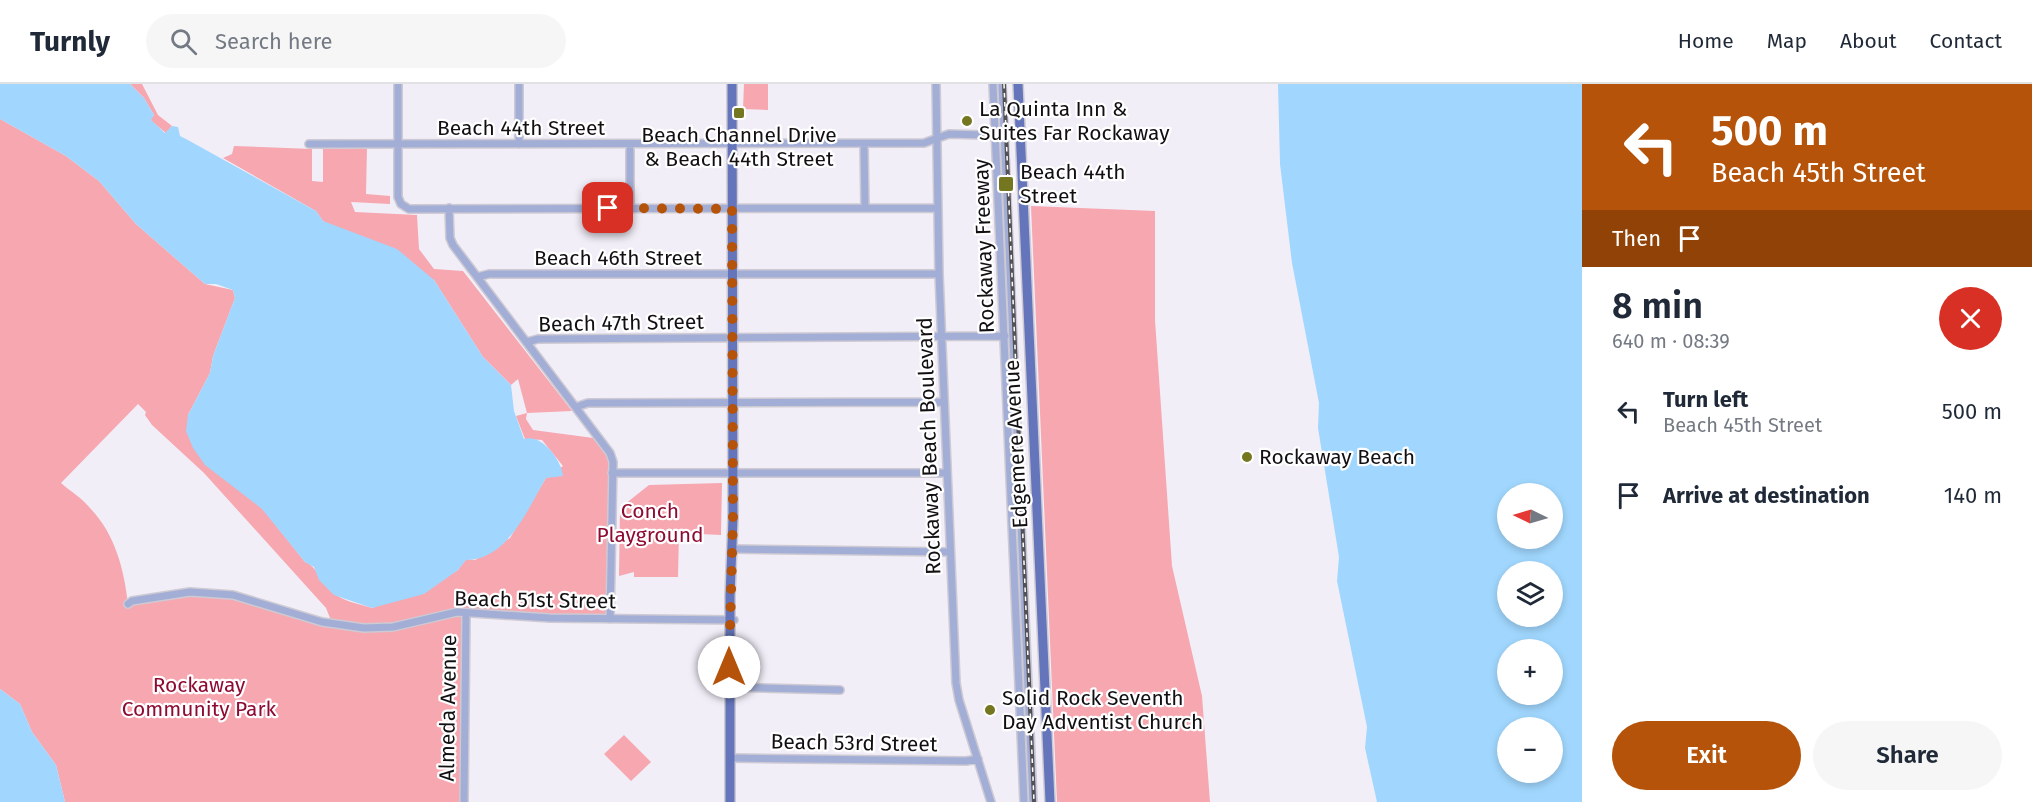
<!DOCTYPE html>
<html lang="en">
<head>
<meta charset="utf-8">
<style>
  :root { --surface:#fff; --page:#f6f6f7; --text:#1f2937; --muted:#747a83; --line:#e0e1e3; --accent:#b45309 }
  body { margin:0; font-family:"Fira Sans",sans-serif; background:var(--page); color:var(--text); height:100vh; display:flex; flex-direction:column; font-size:22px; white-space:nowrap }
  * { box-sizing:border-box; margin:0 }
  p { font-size:20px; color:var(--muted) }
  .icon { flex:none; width:33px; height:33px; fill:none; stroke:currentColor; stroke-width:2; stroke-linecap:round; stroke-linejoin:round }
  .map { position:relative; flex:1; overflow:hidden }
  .drawer { display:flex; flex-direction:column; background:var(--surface); width:450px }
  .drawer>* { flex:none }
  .top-card { background:#b45309; color:#fff; overflow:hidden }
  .needle { width:39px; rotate:275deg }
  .controls { position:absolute; left:1497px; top:399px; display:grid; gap:12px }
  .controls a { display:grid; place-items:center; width:66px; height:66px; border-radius:50%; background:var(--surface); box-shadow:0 3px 9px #0003; font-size:30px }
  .pin { position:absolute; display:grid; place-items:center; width:51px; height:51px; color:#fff; margin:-26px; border-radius:12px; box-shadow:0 3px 9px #0006 }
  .me { position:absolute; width:66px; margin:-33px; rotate:0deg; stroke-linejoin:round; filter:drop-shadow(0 0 4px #0008) }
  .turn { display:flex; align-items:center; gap:21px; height:126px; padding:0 30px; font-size:27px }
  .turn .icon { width:78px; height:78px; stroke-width:2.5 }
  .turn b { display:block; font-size:42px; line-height:51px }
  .then { display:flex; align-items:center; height:57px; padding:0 30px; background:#0003; gap:12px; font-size:22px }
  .round { display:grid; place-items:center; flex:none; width:63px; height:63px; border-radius:32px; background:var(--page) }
  .summary { display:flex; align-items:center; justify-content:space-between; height:102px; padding:0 30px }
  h1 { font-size:36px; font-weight:600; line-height:45px }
  .action { display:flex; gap:12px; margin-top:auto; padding:12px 30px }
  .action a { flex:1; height:69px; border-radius:36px; background:var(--accent); color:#fff; font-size:24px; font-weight:600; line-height:69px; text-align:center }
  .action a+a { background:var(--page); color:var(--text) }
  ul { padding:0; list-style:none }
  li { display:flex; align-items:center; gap:18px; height:84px; padding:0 30px }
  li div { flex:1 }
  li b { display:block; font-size:22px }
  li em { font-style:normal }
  header { display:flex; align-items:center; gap:36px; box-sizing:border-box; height:84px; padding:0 30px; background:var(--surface); border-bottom:2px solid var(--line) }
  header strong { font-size:28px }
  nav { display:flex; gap:33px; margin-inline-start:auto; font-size:21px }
  .search { width:420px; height:54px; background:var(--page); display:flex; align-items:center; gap:15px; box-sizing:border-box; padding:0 21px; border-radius:33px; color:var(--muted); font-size:22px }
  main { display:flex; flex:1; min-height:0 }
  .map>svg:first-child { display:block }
  .green { fill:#f6a7b0; fill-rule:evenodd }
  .water { fill:#a1d7fe; fill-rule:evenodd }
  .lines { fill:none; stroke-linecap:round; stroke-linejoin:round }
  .minor-casing { stroke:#cecad3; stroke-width:10 }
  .major-casing { stroke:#cecad3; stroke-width:12 }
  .minor { stroke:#a3aed6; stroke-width:7 }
  .major { stroke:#6475bb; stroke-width:9 }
  .rail-casing { stroke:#535156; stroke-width:4 }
  .rail { stroke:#fff; stroke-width:1.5; stroke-dasharray:4.5; stroke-linecap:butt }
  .route { stroke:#b45309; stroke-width:10; stroke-dasharray:0 18 }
  .poi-dot { fill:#74771f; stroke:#fff; stroke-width:2 }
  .labels { text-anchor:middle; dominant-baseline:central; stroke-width:4.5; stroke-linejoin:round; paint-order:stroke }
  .poi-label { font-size:21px; fill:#110f12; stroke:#fff; text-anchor:start }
  .street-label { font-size:21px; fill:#110f12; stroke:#fff }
  .park-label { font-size:21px; fill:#8e0c34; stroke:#fff }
</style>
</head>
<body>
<header>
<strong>Turnly</strong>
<div class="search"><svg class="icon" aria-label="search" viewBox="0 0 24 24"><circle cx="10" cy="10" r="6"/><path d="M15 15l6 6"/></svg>Search here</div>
<nav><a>Home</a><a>Map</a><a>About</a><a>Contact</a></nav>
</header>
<main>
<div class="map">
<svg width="1582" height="718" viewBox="0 0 1582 718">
  <rect width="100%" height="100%" fill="#f2eef8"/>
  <path class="green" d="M 130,0 L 142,0 L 158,31 L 172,42 L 166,49 L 150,36 L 154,31 L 144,14 Z
    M 744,0 L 768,0 L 768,26 L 743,25 Z
    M 0,35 L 66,72 L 99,97 L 136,140 L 205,200 L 233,206 L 235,214 L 213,272 L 210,289 L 188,331 L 305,478 C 317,482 321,499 332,508 C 342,517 359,520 372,524 L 442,496 L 458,486 L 466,475 L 475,476 L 510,454 L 546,394 L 563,382 L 542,356 L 525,355 L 516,332 L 527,329 L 518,295 L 511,301 L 483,273 L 434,196 L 323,137 L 316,127 L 223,74 L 232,70 L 234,62 L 312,65 L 312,97 L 323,98 L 323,65 L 367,64 L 366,110 L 390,112 L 390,120 L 351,118 L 355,128 L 417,131 L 419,165 L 434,185 L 463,187 L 572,327 L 527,329 L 526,335 L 533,346 L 601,355 L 612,372 L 610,535 L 466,530 L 464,718 L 65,718 L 56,681 L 32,648 L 20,620 L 0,605 ZM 138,320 L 146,328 L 145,331 L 152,341 L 204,389 L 326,524 L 332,539 L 233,511 L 190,508 L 128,520 C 124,485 115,450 90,424 C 82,414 70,407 61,399 Z
    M 1031,122 L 1155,127 L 1155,236 L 1172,482 L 1202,612 L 1210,718 L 1057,718 Z
    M 722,399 L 721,451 L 679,449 L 678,493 L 634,493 L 634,488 L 619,492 L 620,424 L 649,401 Z
    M 624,651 L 651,678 L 631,697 L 604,670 Z"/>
  <path class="water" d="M 0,0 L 130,0 L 144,14 L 154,31 L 151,36 L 165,49 L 172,42 L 178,43 L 180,52 L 186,55 L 316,127 L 323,137 L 397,165 L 434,196 L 483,273 L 511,301 L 514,327 L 524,355 C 542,349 562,377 563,392 L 546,394 C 528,424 508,476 466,476 L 458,486 L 424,510 L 372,524 L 334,511 L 319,496 L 314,483 L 305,478 L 262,425 L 205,381 L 193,364 L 186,347 L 188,331 L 210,289 L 213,272 L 235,214 L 233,206 L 216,200 L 205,200 L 136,140 L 99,97 L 66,72 L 0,35 Z
    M 1278,0 L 1582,0 L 1582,718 L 1377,718 L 1365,664 L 1367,643 L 1337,497 L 1339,473 L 1318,344 L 1319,319 L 1292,179 L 1280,80 ZM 1508,410 L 1552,410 L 1552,454 L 1508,454 ZM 1508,488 L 1552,488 L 1552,532 L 1508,532 ZM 1508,566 L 1552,566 L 1552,610 L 1508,610 ZM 1508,644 L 1552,644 L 1552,688 L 1508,688 Z
    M 0,605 L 20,620 L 32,648 L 56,681 L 65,718 L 0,718 Z"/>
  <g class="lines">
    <defs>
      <path id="minor" d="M 398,0 L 398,113 L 401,120 L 409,125 L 938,124
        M 519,0 L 519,60
        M 936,0 L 939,190 L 956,599 L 959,616 L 991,718
        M 993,0 L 1024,718
        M 1002,0 L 1033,718
        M 309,60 L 924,59 L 949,50 L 1020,52
        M 864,60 L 865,124
        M 449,124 L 450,154 L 453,161 L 610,369 L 613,378 L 610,535
        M 630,124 L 630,60
        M 477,193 L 489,190 L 939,190
        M 527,258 L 538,255 L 1005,252
        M 576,323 L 588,319 L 944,318
        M 612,389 L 946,389
        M 733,465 L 950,468
        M 128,520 L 132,517 L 190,508 L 233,511 L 322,538 L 364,544 L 393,543 L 457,528 L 550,534 L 734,536
        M 729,603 L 840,606
        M 730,674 L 966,677 L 978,675
        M 464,718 L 466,530"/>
      <path id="major" d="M 1018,0 L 1050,718
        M 730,718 L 730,512 L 733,435 L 732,0"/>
    </defs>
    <use href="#minor" class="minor-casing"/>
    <use href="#major" class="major-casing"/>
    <use href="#minor" class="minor"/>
    <use href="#major" class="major"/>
    <defs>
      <path id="rail" d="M 1004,0 L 1034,718"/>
    </defs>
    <use href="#rail" class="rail-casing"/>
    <use href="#rail" class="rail"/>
  </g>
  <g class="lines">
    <path class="route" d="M 608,124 L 732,125 L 733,435 L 729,583"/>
  </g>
  <g class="poi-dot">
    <rect x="733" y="23" width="12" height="12" rx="3"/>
    <circle cx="967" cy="37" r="6"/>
    <rect x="998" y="92" width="16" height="16" rx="3"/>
    <circle cx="1247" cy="373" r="6"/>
    <circle cx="990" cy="626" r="6"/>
  </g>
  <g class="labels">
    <g class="poi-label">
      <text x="979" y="25">La Quinta Inn &amp;<tspan x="979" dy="24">Suites Far Rockaway</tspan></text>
      <text x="739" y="51" text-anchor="middle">Beach Channel Drive<tspan x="739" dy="24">&amp; Beach 44th Street</tspan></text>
      <text x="1020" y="88">Beach 44th<tspan x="1020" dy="24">Street</tspan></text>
      <text x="1259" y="373">Rockaway Beach</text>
      <text x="1002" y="614">Solid Rock Seventh<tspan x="1002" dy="24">Day Adventist Church</tspan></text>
    </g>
    <g class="street-label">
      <text x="521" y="44">Beach 44th Street</text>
      <text transform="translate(984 162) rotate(-92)">Rockaway Freeway</text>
      <text x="618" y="174">Beach 46th Street</text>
      <text transform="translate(621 239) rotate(-1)">Beach 47th Street</text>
      <text transform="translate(1016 360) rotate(-93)">Edgemere Avenue</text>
      <text transform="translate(929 362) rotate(-92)">Rockaway Beach Boulevard</text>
      <text transform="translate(535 516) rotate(1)">Beach 51st Street</text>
      <text transform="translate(448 624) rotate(-89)">Almeda Avenue</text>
      <text transform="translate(854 659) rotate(1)">Beach 53rd Street</text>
    </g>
    <g class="park-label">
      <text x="650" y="427">Conch<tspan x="650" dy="24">Playground</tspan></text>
      <text x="199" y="601">Rockaway<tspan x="199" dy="24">Community Park</tspan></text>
    </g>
  </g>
</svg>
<div class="controls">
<a><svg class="needle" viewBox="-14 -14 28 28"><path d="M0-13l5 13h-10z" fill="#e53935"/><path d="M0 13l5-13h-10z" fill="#747a83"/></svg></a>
<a><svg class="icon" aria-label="layers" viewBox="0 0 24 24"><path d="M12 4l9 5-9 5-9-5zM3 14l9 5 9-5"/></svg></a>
<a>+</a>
<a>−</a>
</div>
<div class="pin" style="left:608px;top:124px;background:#d93025"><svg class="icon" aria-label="arrive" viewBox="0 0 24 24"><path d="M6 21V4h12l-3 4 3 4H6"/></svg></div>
<svg class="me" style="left:729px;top:583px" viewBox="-20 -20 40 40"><circle r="19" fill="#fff"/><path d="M0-13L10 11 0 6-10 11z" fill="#b45309"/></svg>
</div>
<section class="drawer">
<div class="top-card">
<div class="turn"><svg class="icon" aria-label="left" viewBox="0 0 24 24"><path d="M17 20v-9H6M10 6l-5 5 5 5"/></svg><div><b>500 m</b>Beach 45th Street</div></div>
<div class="then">Then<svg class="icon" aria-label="arrive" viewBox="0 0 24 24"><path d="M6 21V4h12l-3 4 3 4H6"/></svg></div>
</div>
<div class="summary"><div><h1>8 min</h1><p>640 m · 08:39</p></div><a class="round" style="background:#d93025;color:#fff"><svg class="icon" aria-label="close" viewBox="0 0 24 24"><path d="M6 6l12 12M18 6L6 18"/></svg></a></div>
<ul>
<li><svg class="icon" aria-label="left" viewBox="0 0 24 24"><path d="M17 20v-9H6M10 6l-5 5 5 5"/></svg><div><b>Turn left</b><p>Beach 45th Street</p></div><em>500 m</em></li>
<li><svg class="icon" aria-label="arrive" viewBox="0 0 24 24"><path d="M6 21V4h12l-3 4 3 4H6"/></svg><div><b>Arrive at destination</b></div><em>140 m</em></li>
</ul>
<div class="action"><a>Exit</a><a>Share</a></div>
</section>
</main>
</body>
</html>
